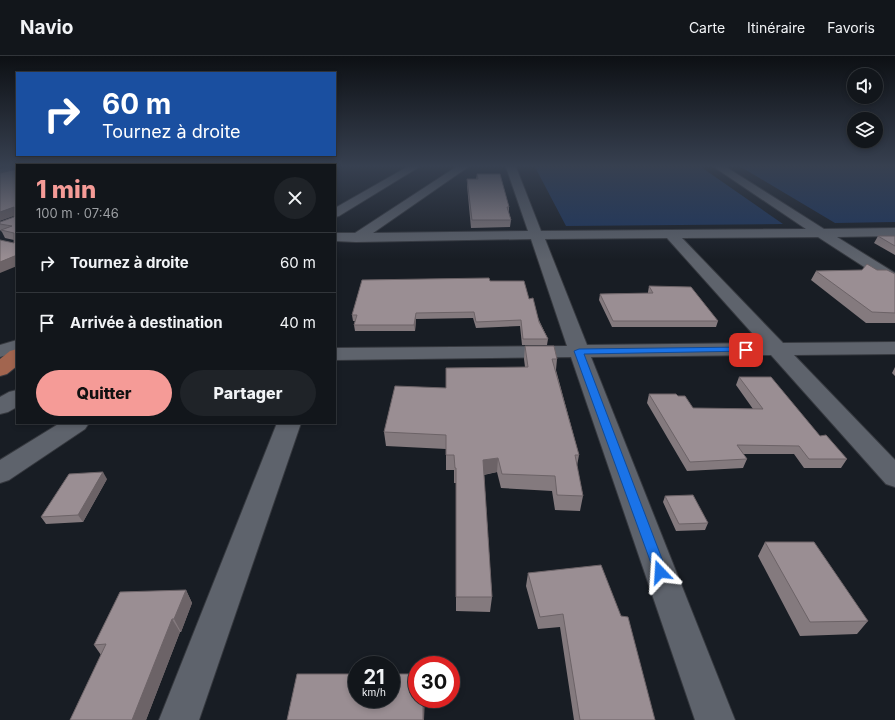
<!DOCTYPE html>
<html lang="fr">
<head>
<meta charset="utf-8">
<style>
  :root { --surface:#12161b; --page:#1f2328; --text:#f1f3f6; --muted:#9c9fa3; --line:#31353a; --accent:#f59b97 }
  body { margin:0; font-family:Inter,sans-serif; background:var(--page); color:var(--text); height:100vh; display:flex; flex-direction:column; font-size:15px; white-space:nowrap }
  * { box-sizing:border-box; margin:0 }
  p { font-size:13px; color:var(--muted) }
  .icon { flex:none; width:22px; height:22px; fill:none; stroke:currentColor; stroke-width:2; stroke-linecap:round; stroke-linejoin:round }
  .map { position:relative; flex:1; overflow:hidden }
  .sheet { position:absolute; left:16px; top:108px; width:320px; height:260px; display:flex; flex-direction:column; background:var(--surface); border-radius:0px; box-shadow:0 2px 6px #0003,0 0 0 1px var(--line) }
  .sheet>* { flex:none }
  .top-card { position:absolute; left:16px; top:16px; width:320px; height:84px; border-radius:0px; box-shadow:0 2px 6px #0003,0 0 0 1px var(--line); background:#1a4fa0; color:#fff; overflow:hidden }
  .buttons { position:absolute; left:847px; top:12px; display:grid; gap:8px }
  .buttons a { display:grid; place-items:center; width:36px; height:36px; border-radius:50%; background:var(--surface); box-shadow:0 2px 6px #0003,0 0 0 1px var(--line); font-size:20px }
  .speed { position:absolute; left:348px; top:600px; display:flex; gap:8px; font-size:20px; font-weight:700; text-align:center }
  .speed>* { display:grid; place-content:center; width:52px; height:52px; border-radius:50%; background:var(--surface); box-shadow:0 2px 6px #0003,0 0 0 1px var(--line); line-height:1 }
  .speed small { font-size:10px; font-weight:400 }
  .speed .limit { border:6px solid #d22; background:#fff; color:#111 }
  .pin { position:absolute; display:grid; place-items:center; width:34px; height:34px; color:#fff; margin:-17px; border-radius:8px; box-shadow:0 2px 6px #0006 }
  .me { position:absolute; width:44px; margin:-22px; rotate:340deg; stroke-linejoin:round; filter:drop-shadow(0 0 3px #0008) }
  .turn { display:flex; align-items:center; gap:14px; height:84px; padding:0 20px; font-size:18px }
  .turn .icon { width:52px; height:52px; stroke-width:2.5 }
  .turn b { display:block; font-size:28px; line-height:34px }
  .round { display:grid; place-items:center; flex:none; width:42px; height:42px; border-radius:21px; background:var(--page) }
  .overview { display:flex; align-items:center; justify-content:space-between; height:68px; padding:0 20px }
  h1 { font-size:24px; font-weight:800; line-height:30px; color:var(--accent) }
  .cta { display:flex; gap:8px; margin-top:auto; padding:8px 20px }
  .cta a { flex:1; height:46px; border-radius:24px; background:var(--accent); color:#111; font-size:16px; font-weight:800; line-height:46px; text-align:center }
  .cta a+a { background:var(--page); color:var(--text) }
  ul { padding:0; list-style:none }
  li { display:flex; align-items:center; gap:12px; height:60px; padding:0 20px; border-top:1px solid var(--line) }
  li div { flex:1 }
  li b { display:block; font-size:15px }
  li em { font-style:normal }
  header { display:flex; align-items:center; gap:24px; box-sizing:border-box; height:56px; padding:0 20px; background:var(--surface); border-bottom:1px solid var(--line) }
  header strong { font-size:19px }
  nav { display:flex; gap:22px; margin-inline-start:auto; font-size:14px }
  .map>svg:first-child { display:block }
  .green { fill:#1d365f }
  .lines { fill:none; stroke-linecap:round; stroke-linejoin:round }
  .minor-casing { stroke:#36393f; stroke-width:2 }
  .tertiary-casing { stroke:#36393f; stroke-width:2 }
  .primary-casing { stroke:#36393f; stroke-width:2 }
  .minor { fill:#5e636c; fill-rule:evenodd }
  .tertiary { fill:#5e636c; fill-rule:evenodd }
  .primary { fill:#a2654f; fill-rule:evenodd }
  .wall { fill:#847a7e }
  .shaded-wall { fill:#6c6367 }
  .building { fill:#9a8e93; stroke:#6c6367 }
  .route { fill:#1a73e8; stroke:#114b97 }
</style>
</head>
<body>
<header>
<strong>Navio</strong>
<nav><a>Carte</a><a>Itinéraire</a><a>Favoris</a></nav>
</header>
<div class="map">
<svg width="895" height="664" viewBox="0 0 895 664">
  <rect width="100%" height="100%" fill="#181d24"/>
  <path class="green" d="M 535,111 L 701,111 L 783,168 L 566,170 Z
    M 741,111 L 895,111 L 895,166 L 835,167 Z"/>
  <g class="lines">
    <defs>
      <path id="minor" d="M 9,111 L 17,111 L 17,115 L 0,119 L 0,113 Z
        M 456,111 L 468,111 L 373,177 L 528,175 L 506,111 L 516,111 L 541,175 L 806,173 L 714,111 L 726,111 L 824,173 L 895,172 L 895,180 L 837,181 L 895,217 L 895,229 L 889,227 L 818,181 L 682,182 L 783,287 L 895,286 L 895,298 L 794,299 L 895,404 L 895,431 L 886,428 L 771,299 L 591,301 L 735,664 L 695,664 L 571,301 L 335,304 L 335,292 L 567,290 L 531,183 L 356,186 L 335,185 L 335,177 L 355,177 ZM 667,182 L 761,287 L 587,289 L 545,183 Z
        M 17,284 L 17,296 L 0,301 L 0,289 Z
        M 60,367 L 89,367 L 85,373 L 9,424 L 0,427 L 0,404 Z
        M 277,367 L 301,367 L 199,664 L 159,664 Z"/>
      <path id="tertiary" d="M 407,111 L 419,111 L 339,160 L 335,161 L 335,152 Z
        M 17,334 L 17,351 L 8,356 L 0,358 L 0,341 L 9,336 Z"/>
      <path id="primary" d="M 17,293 L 17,310 L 7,318 L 0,320 L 0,303 L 10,295 Z"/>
    </defs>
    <use href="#minor" class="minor-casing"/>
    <use href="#tertiary" class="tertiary-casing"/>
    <use href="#primary" class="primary-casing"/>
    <use href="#minor" class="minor"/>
    <use href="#tertiary" class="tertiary"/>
    <use href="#primary" class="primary"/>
  </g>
  <path class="wall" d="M 17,113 L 14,187 L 14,184 L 5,182 L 2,176 L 0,174 L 0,166 L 14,161 Z
    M 477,118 L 509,151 L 509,157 L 511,164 L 510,171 L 471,172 L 467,130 L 467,123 L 476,123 Z
    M 878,180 L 895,180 L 895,199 L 874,187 Z
    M 877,214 L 895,218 L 895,267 L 866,267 L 811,224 L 816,215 Z
    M 490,225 L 529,243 L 548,283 L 547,289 L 522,289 L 520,270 L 476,272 L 473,262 L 416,263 L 415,275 L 355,275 L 354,269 L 355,265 L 353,265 L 352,259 Z
    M 649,230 L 718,265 L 716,271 L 612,271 L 599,244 L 600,238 L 648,237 L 648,236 Z
    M 525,290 L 557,303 L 556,314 L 579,399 L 577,410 L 583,440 L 580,455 L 555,454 L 552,435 L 501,432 L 497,416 L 484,419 L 492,541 L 490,556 L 456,555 L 456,427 L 454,427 L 454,414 L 446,414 L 446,393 L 386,390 L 384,376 L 446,332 L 525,311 L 524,303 Z
    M 895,311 L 895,320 L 892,317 Z
    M 739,321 L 820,380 L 847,403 L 841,412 L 804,412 L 794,398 L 743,398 L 747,403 L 743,412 L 687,415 L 647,347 L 649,338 L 678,340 L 693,352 L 753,353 L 736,329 Z
    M 107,423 L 83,466 L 46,468 L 41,461 Z
    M 665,440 L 708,467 L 705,474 L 676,475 L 663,446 Z
    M 765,486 L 868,565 L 857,578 L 800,580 L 758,500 Z
    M 528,517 L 655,664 L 574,664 L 560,571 L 538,573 L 526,530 Z
    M 186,534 L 192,547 L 181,576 L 180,576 L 146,664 L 70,664 L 101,599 L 94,589 Z"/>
  <path class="shaded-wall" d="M 14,151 L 17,159 L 0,165 L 0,156 Z
    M 17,199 L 17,210 L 0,217 L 0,206 Z
    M 416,257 L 416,263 L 415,275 L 414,269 Z
    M 498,402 L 497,416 L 482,419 L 483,404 Z
    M 103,416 L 107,423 L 83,466 L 78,459 Z
    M 186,534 L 192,547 L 181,576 L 174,563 Z
    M 172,563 L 180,576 L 146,664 L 132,664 Z
    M 423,643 L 425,643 L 424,664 L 423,664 Z"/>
  <path class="building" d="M 17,113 L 17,199 L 0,206 L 0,184 L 14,187 L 14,177 L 1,174 L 12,170 L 0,168 L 0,166 L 14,161 L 14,151 L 0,156 L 0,117 Z
    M 477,118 L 500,118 L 509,151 L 507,151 L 511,164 L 472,164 L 467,123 L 478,123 Z
    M 878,180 L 895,180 L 895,190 Z
    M 867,208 L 877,214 L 887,214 L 895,218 L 895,257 L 872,256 L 816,215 L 862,214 Z
    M 489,222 L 490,225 L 524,225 L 529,243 L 533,242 L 539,266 L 548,283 L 523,283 L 521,264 L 476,266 L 474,256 L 416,257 L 414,269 L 354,269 L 357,259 L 352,259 L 362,224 Z
    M 649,230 L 691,231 L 718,265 L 613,265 L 600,238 L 653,237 Z
    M 525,290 L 554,290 L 557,303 L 552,303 L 579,399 L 575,399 L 583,440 L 557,439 L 555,420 L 502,418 L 498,402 L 483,404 L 492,541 L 456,541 L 456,412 L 455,412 L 454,399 L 446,399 L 446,379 L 384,376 L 395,330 L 446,332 L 446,312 L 528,311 Z
    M 739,321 L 771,321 L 820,380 L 826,379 L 847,403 L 809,403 L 799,390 L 737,389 L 747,403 L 690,406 L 649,338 L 676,338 L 678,340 L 685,340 L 693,352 L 763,353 Z
    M 103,416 L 78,459 L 41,461 L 69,418 Z
    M 693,439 L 708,467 L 679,468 L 665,440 Z
    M 765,486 L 814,486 L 868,565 L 810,566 Z
    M 601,509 L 621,560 L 628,561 L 655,664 L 580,664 L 563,558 L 540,561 L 528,517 Z
    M 186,534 L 174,563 L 172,563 L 132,664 L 70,664 L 106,588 L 94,589 L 120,536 Z
    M 297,618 L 357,618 L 357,643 L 391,643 L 391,618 L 417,618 L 417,643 L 423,643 L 423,664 L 287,664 Z"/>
  <linearGradient id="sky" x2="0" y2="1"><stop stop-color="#0d1014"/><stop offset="0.54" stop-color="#374050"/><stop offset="1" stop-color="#374050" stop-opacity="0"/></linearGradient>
  <rect width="895" height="204" fill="url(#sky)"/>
  <path class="route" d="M 746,291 L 751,294 L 749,295 L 584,298 L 667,516 L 665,521 L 660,522 L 656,521 L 574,295 L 579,293 Z"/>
</svg>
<div class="buttons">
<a><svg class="icon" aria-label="sound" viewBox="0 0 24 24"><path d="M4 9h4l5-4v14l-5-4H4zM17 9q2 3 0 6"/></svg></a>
<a><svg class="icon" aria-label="layers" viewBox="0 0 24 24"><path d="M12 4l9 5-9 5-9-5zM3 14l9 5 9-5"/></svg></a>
</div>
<div class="speed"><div>21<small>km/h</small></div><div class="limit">30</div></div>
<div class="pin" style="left:746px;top:294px;background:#d93025"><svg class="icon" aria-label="arrive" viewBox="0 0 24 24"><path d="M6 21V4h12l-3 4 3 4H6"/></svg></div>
<svg class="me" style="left:660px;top:516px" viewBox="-20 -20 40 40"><path d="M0-17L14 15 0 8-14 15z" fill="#1a73e8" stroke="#fff" stroke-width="4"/></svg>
<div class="top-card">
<div class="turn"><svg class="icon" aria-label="right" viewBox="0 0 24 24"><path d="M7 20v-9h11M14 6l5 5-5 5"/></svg><div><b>60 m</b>Tournez à droite</div></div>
</div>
<section class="sheet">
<div class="overview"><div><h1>1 min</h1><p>100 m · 07:46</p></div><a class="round"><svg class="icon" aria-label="close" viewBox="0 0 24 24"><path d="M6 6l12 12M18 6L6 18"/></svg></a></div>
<ul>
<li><svg class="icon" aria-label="right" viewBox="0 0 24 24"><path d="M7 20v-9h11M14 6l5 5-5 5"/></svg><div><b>Tournez à droite</b></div><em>60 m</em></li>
<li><svg class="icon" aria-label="arrive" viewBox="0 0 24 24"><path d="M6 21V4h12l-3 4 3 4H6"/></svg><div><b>Arrivée à destination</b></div><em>40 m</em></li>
</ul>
<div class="cta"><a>Quitter</a><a>Partager</a></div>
</section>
</div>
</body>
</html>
